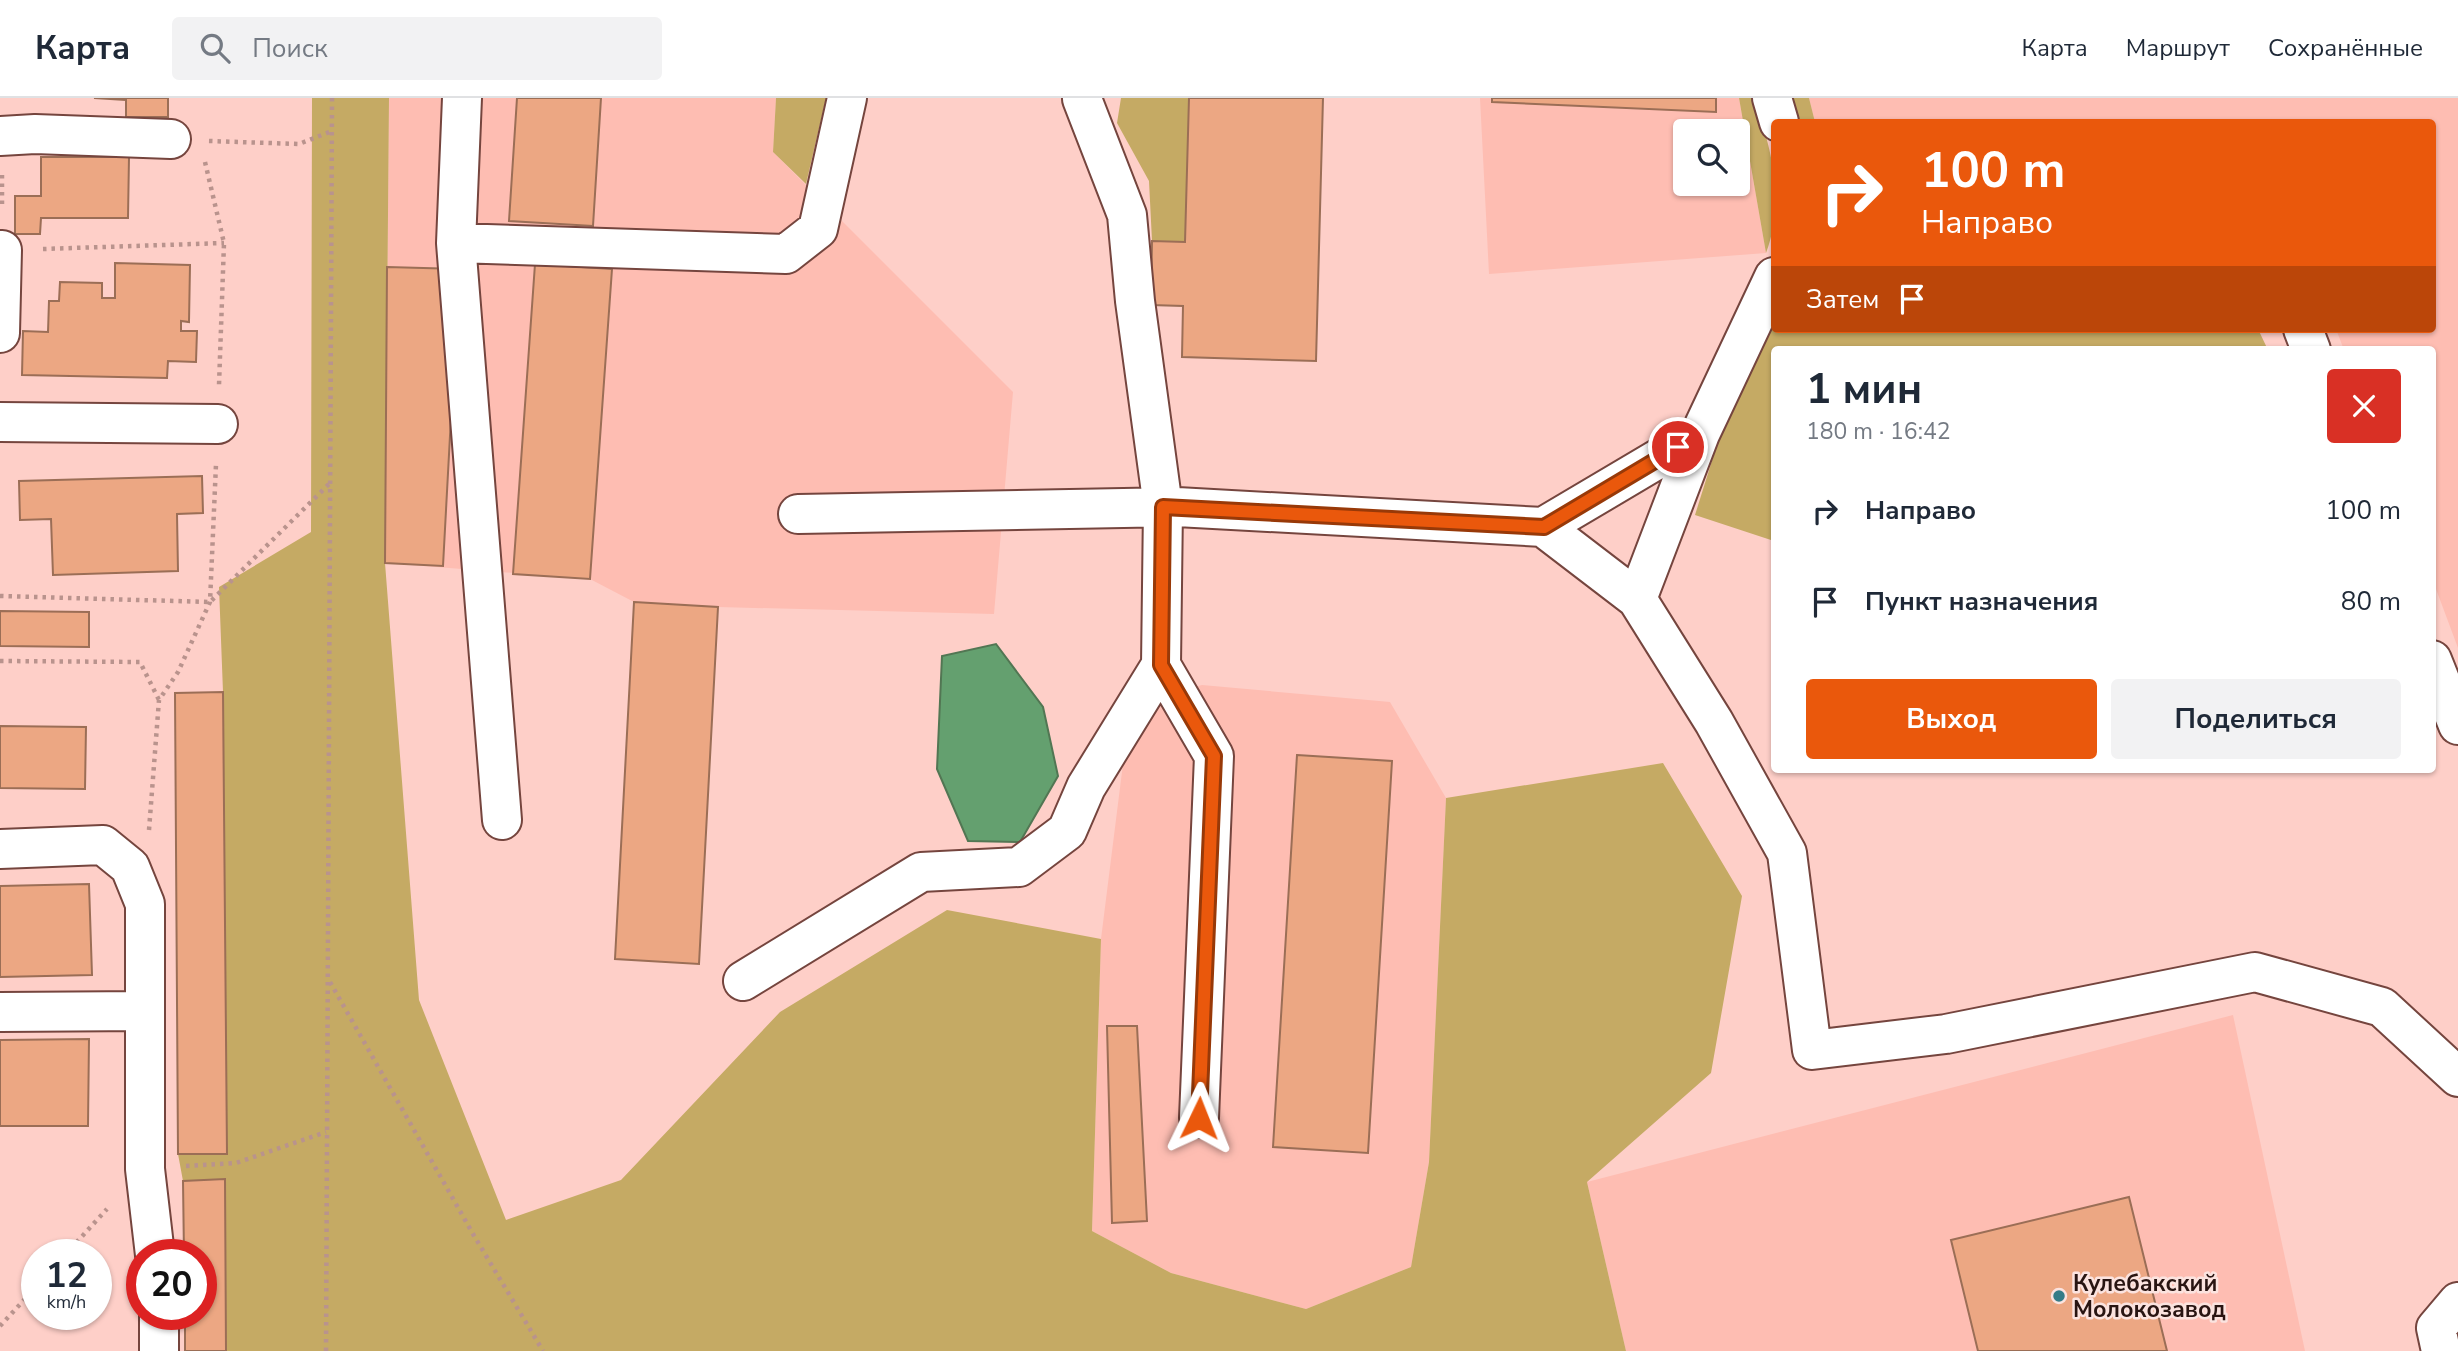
<!DOCTYPE html>
<html lang="ru">
<head>
<meta charset="utf-8">
<style>
  :root { --surface:#fff; --page:#f2f2f3; --text:#1f2937; --muted:#747a83; --line:#e0e1e3; --accent:#ea580c }
  body { margin:0; font-family:"Nunito Sans",sans-serif; background:var(--page); color:var(--text); height:100vh; display:flex; flex-direction:column; font-size:26px; white-space:nowrap }
  * { box-sizing:border-box; margin:0 }
  p { font-size:23px; color:var(--muted) }
  .icon { flex:none; width:38px; height:38px; fill:none; stroke:currentColor; stroke-width:2; stroke-linecap:round; stroke-linejoin:round }
  .map { position:relative; flex:1; overflow:hidden }
  .side { position:absolute; left:1771px; top:248px; width:665px; height:427px; display:flex; flex-direction:column; background:var(--surface); border-radius:7px; box-shadow:0 2px 5px #0004 }
  .side>* { flex:none }
  .banner { position:absolute; left:1771px; top:21px; width:665px; height:214px; border-radius:7px; box-shadow:0 2px 5px #0004; background:#ea580c; color:#fff; overflow:hidden }
  .controls { position:absolute; left:1673px; top:21px; display:grid; gap:14px }
  .controls a { display:grid; place-items:center; width:77px; height:77px; border-radius:7px; background:var(--surface); box-shadow:0 2px 5px #0004; font-size:35px }
  .speed { position:absolute; left:21px; top:1141px; display:flex; gap:14px; font-size:35px; font-weight:700; text-align:center }
  .speed>* { display:grid; place-content:center; width:91px; height:91px; border-radius:50%; background:var(--surface); box-shadow:0 2px 5px #0004; line-height:1 }
  .speed small { font-size:18px; font-weight:400 }
  .speed .limit { border:10px solid #d22; background:#fff; color:#111 }
  .pin { position:absolute; display:grid; place-items:center; width:60px; height:60px; color:#fff; margin:-30px; border:4px solid #fff; border-radius:50%; box-shadow:0 2px 7px #0007 }
  .me { position:absolute; width:77px; margin:-38px; rotate:2deg; stroke-linejoin:round; filter:drop-shadow(0 0 5px #0008) }
  .turn { display:flex; align-items:center; gap:24px; height:147px; padding:0 35px; font-size:32px }
  .turn .icon { width:91px; height:91px; stroke-width:2.5 }
  .turn b { display:block; font-size:49px; line-height:60px }
  .then { display:flex; align-items:center; height:66px; padding:0 35px; background:#0003; gap:14px; font-size:26px }
  .round { display:grid; place-items:center; flex:none; width:74px; height:74px; border-radius:7px; background:var(--page) }
  .head { display:flex; align-items:center; justify-content:space-between; height:119px; padding:0 35px }
  h1 { font-size:42px; font-weight:700; line-height:52px }
  .primary-button { display:flex; gap:14px; margin-top:auto; padding:14px 35px }
  .primary-button a { flex:1; height:80px; border-radius:7px; background:var(--accent); color:#fff; font-size:28px; font-weight:700; line-height:80px; text-align:center }
  .primary-button a+a { background:var(--page); color:var(--text) }
  ul { padding:0; list-style:none }
  li { display:flex; align-items:center; gap:21px; height:91px; padding:0 35px }
  li div { flex:1 }
  li b { display:block; font-size:26px }
  li em { font-style:normal }
  header { display:flex; align-items:center; gap:42px; box-sizing:border-box; height:98px; padding:0 35px; background:var(--surface); border-bottom:2px solid var(--line) }
  header strong { font-size:33px }
  nav { display:flex; gap:38px; margin-inline-start:auto; font-size:24px }
  .search { width:490px; height:63px; background:var(--page); display:flex; align-items:center; gap:18px; box-sizing:border-box; padding:0 24px; border-radius:7px; color:var(--muted); font-size:26px }
  .map>svg:first-child { display:block }
  .built { fill:#febdb2; fill-rule:evenodd }
  .green { fill:#c5aa64 }
  .water { fill:#64a06f; stroke:#527653; stroke-width:2 }
  .building { fill:#eca783; stroke:#9b6e56; stroke-width:2 }
  .lines { fill:none; stroke-linecap:round; stroke-linejoin:round }
  .minor-casing { stroke:#75453e; stroke-width:42 }
  .path { stroke:#b9938d; stroke-width:4.5; stroke-dasharray:3.5 5; stroke-linecap:butt }
  .minor { stroke:#fff; stroke-width:38 }
  .route-casing { stroke:#983908; stroke-width:18 }
  .route { stroke:#ea580c; stroke-width:12 }
  .poi-dot { fill:#357c87; stroke:#fbe3df; stroke-width:2.5 }
  .labels { text-anchor:middle; dominant-baseline:central; stroke-width:5; stroke-linejoin:round; paint-order:stroke }
  .poi-label { font-size:23px; font-weight:bold; fill:#291512; stroke:#fbe3df; text-anchor:start }
</style>
</head>
<body>
<header>
<strong>Карта</strong>
<div class="search"><svg class="icon" aria-label="search" viewBox="0 0 24 24"><circle cx="10" cy="10" r="6"/><path d="M15 15l6 6"/></svg>Поиск</div>
<nav><a>Карта</a><a>Маршрут</a><a>Сохранённые</a></nav>
</header>
<div class="map">
<svg width="2458" height="1253" viewBox="0 0 2458 1253">
  <rect width="100%" height="100%" fill="#fecfc8"/>
  <path class="built" d="M 389,0 L 776,0 L 773,54 L 1013,294 L 994,516 L 718,509 L 634,504 L 590,481 L 385,465 Z
    M 1480,0 L 1739,0 L 1766,155 L 1489,176 ZM 1685,33 L 1738,33 L 1738,86 L 1685,86 Z
    M 1809,0 L 2458,0 L 2458,550 L 2433,483 L 2432,252 L 2344,252 L 2336,231 L 2432,231 L 2432,24 L 1815,24 Z
    M 1202,587 L 1390,604 L 1446,700 L 1429,1064 L 1411,1169 L 1306,1211 L 1171,1175 L 1092,1133 L 1101,841 L 1125,650 L 1160,598 Z
    M 2233,917 L 2305,1253 L 1626,1253 L 1587,1084 Z"/>
  <path class="green" d="M 312,0 L 389,0 L 385,465 L 419,902 L 506,1122 L 621,1082 L 780,914 L 947,812 L 1101,841 L 1092,1133 L 1171,1175 L 1306,1211 L 1411,1169 L 1429,1064 L 1446,700 L 1663,665 L 1742,798 L 1711,975 L 1587,1084 L 1626,1253 L 226,1253 L 225,1081 L 183,1083 L 178,1056 L 226,1056 L 223,594 L 219,489 L 311,434 Z
    M 776,0 L 826,0 L 806,86 L 773,54 Z
    M 1121,0 L 1189,0 L 1185,144 L 1152,143 L 1149,83 L 1117,25 Z
    M 1739,0 L 1755,0 C 1771,53 1786,101 1766,155 Z
    M 1784,0 L 1809,0 L 1815,24 L 1792,24 Z
    M 1774,225 L 1774,231 L 2258,231 L 2268,252 L 1774,252 L 1774,443 L 1695,417 L 1720,337 Z"/>
  <path class="water" d="M 996,546 L 1043,609 L 1058,678 L 1020,744 L 968,743 L 937,671 L 942,558 Z"/>
  <path class="building" d="M 94,0 L 168,0 L 168,19 L 126,19 L 126,2 Z
    M 517,0 L 601,0 L 593,128 L 509,123 Z
    M 1189,0 L 1323,0 L 1316,263 L 1182,259 L 1183,208 L 1151,207 L 1152,143 L 1185,144 Z
    M 1492,0 L 1716,0 L 1716,14 L 1492,4 Z
    M 41,59 L 129,59 L 128,120 L 41,120 L 40,136 L 15,136 L 15,98 L 41,98 Z
    M 115,165 L 190,167 L 189,224 L 181,223 L 181,233 L 197,233 L 196,264 L 168,263 L 167,280 L 22,277 L 23,233 L 48,234 L 49,203 L 59,203 L 60,184 L 102,185 L 102,200 L 115,200 Z
    M 535,166 L 612,171 L 590,481 L 513,476 Z
    M 387,169 L 459,171 L 443,468 L 385,465 Z
    M 202,378 L 203,415 L 177,416 L 178,473 L 53,477 L 51,421 L 20,422 L 19,383 Z
    M 634,504 L 718,509 L 699,866 L 615,861 Z
    M 0,513 L 89,514 L 89,549 L 0,548 Z
    M 223,594 L 227,1056 L 178,1056 L 175,595 Z
    M 0,628 L 86,629 L 85,691 L 0,690 Z
    M 1297,657 L 1392,663 L 1368,1055 L 1273,1049 Z
    M 89,786 L 92,877 L 0,879 L 0,788 Z
    M 1107,928 L 1137,928 L 1147,1123 L 1112,1125 Z
    M 89,941 L 88,1028 L 0,1028 L 0,942 Z
    M 225,1081 L 226,1253 L 185,1253 L 185,1216 L 201,1216 L 201,1157 L 184,1157 L 183,1083 Z
    M 2129,1099 L 2167,1253 L 1978,1253 L 1951,1142 Z"/>
  <g class="lines">
    <defs>
      <path id="minor" d="M 462,0 L 456,145 L 502,722
        M 1772,0 L 1779,24
        M 1082,1 L 1127,117 L 1135,203 L 1163,409 L 1161,567 L 1214,658 L 1199,1020
        M 0,38 L 35,36 L 171,41
        M 456,145 L 786,156 L 818,131 L 847,0
        M 2303,231 L 2311,252
        M 0,235 L 2,152
        M 0,324 L 218,326
        M 798,416 L 1177,409 L 1543,429 L 1637,501 L 1714,624 L 1787,755 L 1812,952 L 1946,936 L 2255,874 L 2382,909 L 2458,979
        M 1543,429 L 1700,336 L 1774,179
        M 1637,501 L 1700,336
        M 2432,562 L 2458,627
        M 0,751 L 103,747 L 130,769 L 145,806 L 145,1071 L 155,1157
        M 743,883 L 921,774 L 1019,769 L 1067,733 L 1086,689 L 1161,567
        M 0,914 L 145,913
        M 159,1253 L 159,1216
        M 2441,1253 L 2436,1230 L 2458,1204"/>
    </defs>
    <use href="#minor" class="minor-casing"/>
    <path class="path" d="M 209,43 L 299,46 L 332,33
      M 205,64 L 224,145 L 219,287
      M 2,77 L 2,110
      M 43,151 L 224,145
      M 0,498 L 210,504 L 331,384
      M 0,563 L 140,564 L 159,602
      M 149,732 L 159,602 L 178,574 L 210,504 L 216,366
      M 330,884 L 473,1136 L 543,1253
      M 186,1068 L 236,1065 L 326,1034
      M 65,1157 L 107,1111
      M 0,1228 L 37,1188
      M 326,1253 L 332,0"/>
    <use href="#minor" class="minor"/>
  </g>
  <g class="lines">
    <defs>
      <path id="route" d="M 1199,1020 L 1214,658 L 1161,567 L 1163,409 L 1544,429 L 1678,349"/>
    </defs>
    <use href="#route" class="route-casing"/>
    <use href="#route" class="route"/>
  </g>
  <circle class="poi-dot" cx="2059" cy="1198" r="7"/>
  <g class="labels">
    <g class="poi-label">
      <text x="2073" y="1185">Кулебакский<tspan x="2073" dy="26">Молокозавод</tspan></text>
    </g>
  </g>
</svg>
<div class="controls">
<a><svg class="icon" aria-label="search" viewBox="0 0 24 24"><circle cx="10" cy="10" r="6"/><path d="M15 15l6 6"/></svg></a>
</div>
<div class="speed"><div>12<small>km/h</small></div><div class="limit">20</div></div>
<div class="pin" style="left:1678px;top:349px;background:#d93025"><svg class="icon" aria-label="arrive" viewBox="0 0 24 24"><path d="M6 21V4h12l-3 4 3 4H6"/></svg></div>
<svg class="me" style="left:1199px;top:1020px" viewBox="-20 -20 40 40"><path d="M0-17L14 15 0 8-14 15z" fill="#ea580c" stroke="#fff" stroke-width="4"/></svg>
<div class="banner">
<div class="turn"><svg class="icon" aria-label="right" viewBox="0 0 24 24"><path d="M7 20v-9h11M14 6l5 5-5 5"/></svg><div><b>100 m</b>Направо</div></div>
<div class="then">Затем<svg class="icon" aria-label="arrive" viewBox="0 0 24 24"><path d="M6 21V4h12l-3 4 3 4H6"/></svg></div>
</div>
<section class="side">
<div class="head"><div><h1>1 мин</h1><p>180 m · 16:42</p></div><a class="round" style="background:#d93025;color:#fff"><svg class="icon" aria-label="close" viewBox="0 0 24 24"><path d="M6 6l12 12M18 6L6 18"/></svg></a></div>
<ul>
<li><svg class="icon" aria-label="right" viewBox="0 0 24 24"><path d="M7 20v-9h11M14 6l5 5-5 5"/></svg><div><b>Направо</b></div><em>100 m</em></li>
<li><svg class="icon" aria-label="arrive" viewBox="0 0 24 24"><path d="M6 21V4h12l-3 4 3 4H6"/></svg><div><b>Пункт назначения</b></div><em>80 m</em></li>
</ul>
<div class="primary-button"><a>Выход</a><a>Поделиться</a></div>
</section>
</div>
</body>
</html>
